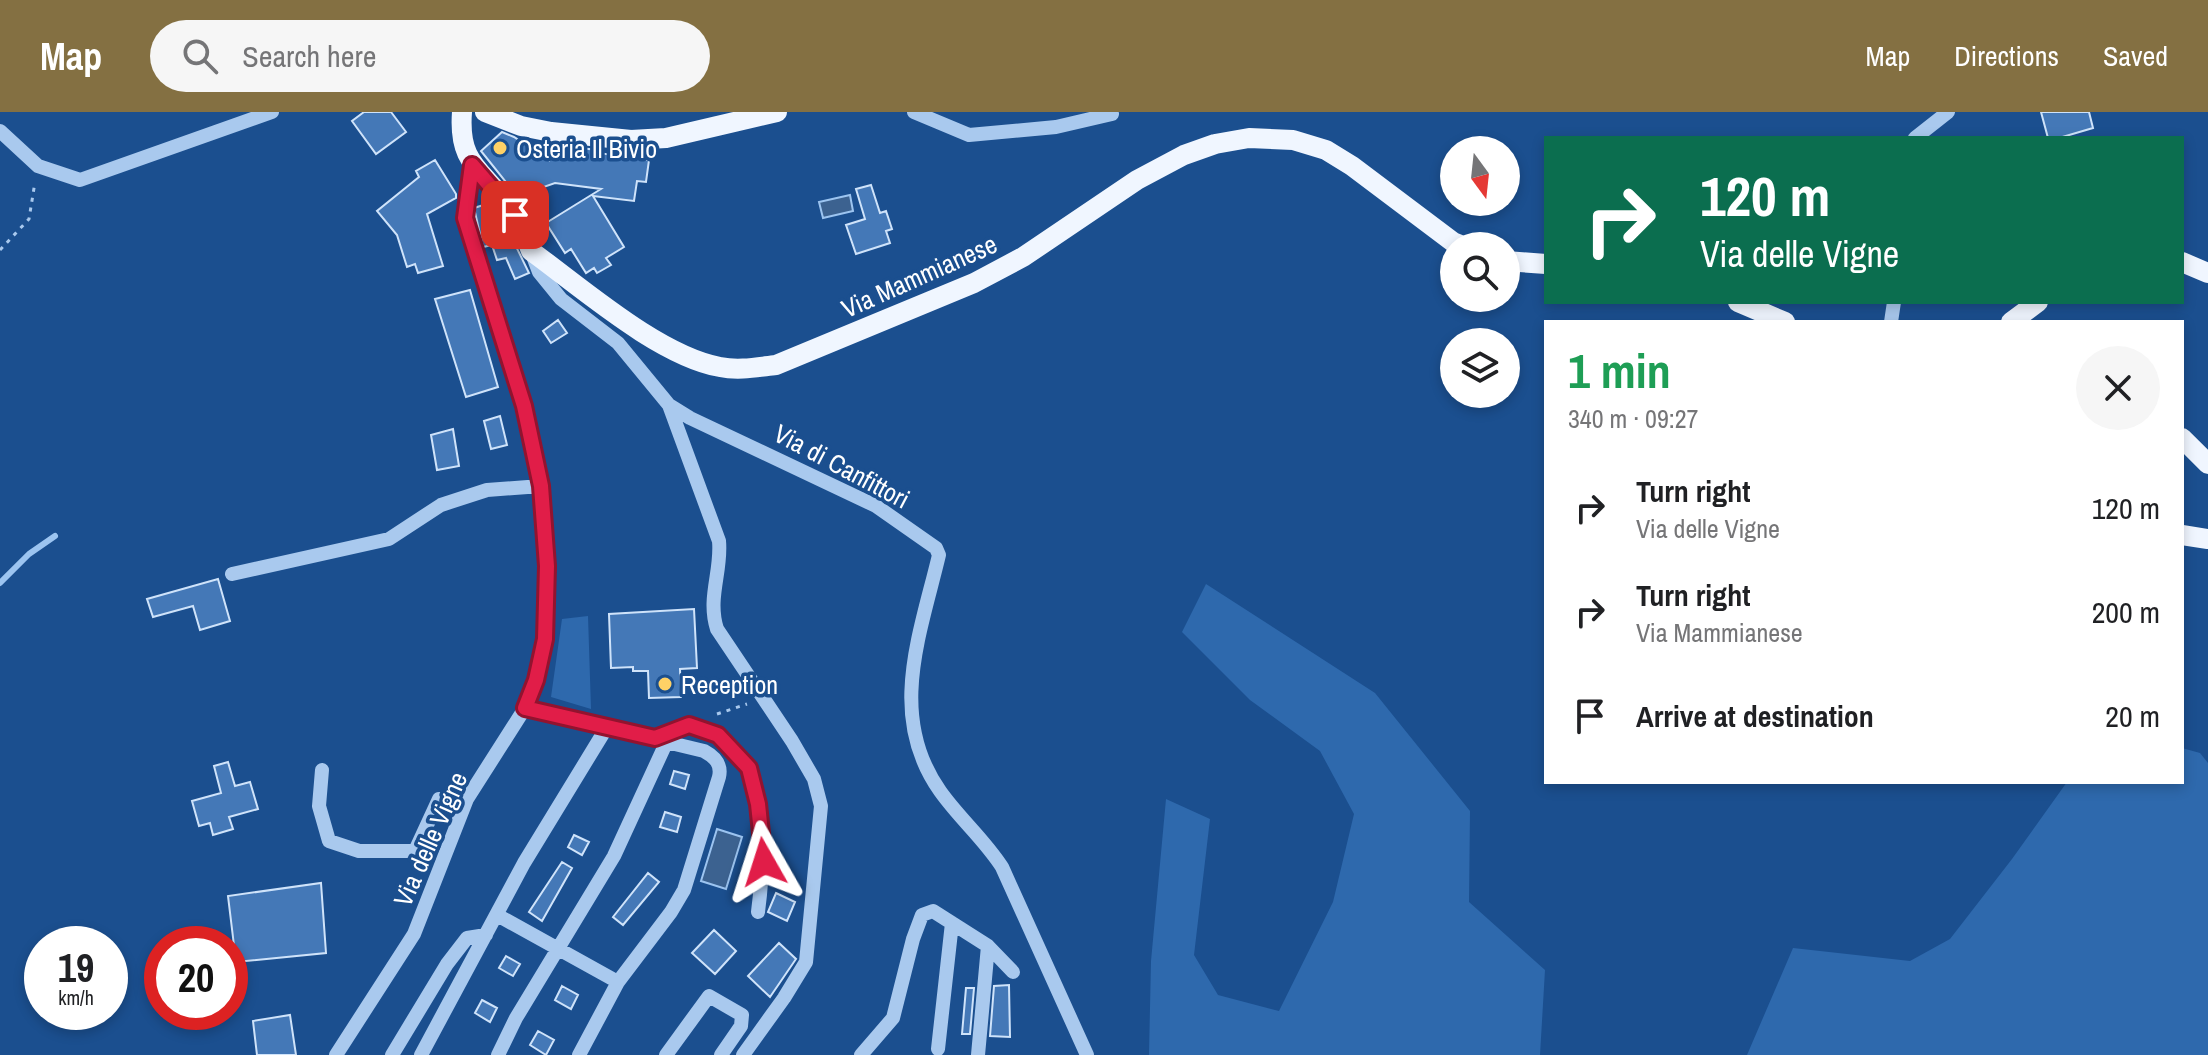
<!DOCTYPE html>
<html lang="en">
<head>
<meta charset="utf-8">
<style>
  :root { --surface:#fff; --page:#f6f6f6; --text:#202124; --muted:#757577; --accent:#847042 }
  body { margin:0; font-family:"Archivo Narrow",sans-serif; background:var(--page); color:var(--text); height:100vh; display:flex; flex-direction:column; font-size:30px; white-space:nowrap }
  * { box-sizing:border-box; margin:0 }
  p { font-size:26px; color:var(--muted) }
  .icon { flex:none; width:44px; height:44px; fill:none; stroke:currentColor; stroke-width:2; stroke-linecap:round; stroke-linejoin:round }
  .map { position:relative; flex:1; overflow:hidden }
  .details { position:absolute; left:1544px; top:208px; width:640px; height:464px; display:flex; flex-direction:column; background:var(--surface); border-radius:0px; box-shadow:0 4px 12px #0003 }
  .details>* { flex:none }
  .hud { position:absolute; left:1544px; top:24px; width:640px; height:168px; border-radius:0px; box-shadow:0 4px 12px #0003; background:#0b6e4f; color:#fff; overflow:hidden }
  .needle { width:52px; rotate:165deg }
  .buttons { position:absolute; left:1440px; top:24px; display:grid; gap:16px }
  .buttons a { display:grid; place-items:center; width:80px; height:80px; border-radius:50%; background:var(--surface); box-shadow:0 4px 12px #0003; font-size:40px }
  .speed { position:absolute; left:24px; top:814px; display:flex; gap:16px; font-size:40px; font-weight:700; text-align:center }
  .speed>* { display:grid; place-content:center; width:104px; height:104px; border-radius:50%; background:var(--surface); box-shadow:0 4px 12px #0003; line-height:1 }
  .speed small { font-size:20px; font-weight:400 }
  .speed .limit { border:12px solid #d22; background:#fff; color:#111 }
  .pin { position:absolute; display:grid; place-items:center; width:68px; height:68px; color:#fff; margin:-34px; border-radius:16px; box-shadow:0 4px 12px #0006 }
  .me { position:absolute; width:88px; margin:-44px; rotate:354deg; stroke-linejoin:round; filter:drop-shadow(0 0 6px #0008) }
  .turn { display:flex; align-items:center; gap:28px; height:168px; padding:0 24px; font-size:36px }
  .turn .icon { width:104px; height:104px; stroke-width:2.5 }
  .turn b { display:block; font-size:56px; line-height:68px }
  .round { display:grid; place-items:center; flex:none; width:84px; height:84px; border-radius:42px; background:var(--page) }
  .overview { display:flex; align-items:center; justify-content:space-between; height:136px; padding:0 24px }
  h1 { font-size:48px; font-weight:700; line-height:60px; color:#1e9e55 }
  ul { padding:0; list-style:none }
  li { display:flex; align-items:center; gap:24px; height:104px; padding:0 24px }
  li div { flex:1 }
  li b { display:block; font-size:30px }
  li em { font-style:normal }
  header { display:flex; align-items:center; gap:48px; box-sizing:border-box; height:112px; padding:0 40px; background:var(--accent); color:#fff }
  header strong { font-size:38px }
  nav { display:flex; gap:44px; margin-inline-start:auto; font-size:28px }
  .search { width:560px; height:72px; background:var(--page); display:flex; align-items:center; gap:20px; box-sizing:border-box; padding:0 28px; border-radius:44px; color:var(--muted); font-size:30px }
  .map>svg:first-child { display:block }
  .green { fill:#2e69ad }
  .water { fill:#3c6290; stroke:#9cc4f0; stroke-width:2 }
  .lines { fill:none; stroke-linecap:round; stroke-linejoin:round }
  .stream { stroke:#9cc4f0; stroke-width:6 }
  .building { fill:#4478b7; stroke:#cfe3fa; stroke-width:2 }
  .path { stroke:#a9c9ee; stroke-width:3; stroke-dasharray:4 6; stroke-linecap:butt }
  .minor { stroke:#a9c9ee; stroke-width:14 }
  .major { stroke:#f0f6ff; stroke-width:20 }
  .route-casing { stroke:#92132f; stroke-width:20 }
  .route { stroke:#e11d48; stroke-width:14 }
  .poi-dot { fill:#ffd166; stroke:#1b4f8f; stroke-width:3 }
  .labels { text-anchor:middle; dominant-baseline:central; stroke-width:7; stroke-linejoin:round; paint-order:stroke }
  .poi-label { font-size:26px; fill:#fff; stroke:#1b4f8f; text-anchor:start }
  .street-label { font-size:26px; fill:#fff; stroke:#1b4f8f }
</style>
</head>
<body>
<header>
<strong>Map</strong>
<div class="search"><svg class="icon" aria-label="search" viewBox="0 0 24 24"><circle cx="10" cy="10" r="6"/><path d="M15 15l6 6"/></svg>Search here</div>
<nav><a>Map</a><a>Directions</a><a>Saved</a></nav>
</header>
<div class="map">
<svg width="2208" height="943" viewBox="0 0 2208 943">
  <rect width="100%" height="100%" fill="#1b4f8f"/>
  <path class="green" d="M 1206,472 L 1375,581 L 1470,699 L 1469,790 L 1545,858 L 1540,943 L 1149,943 L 1151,849 L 1166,687 L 1210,707 L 1194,843 L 1218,883 L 1279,899 L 1333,790 L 1354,702 L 1320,639 L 1250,588 L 1182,520 Z
    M 588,504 L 591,597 L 551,585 L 562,507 Z
    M 2182,636 L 2200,641 L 2208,651 L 2208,943 L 1747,943 L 1793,836 L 1910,849 L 1950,827 L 2012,747 L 2067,670 L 2182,670 Z"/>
  <path class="water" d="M 850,83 L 853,99 L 823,106 L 819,90 Z
    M 717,717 L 742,725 L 726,777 L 701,769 Z"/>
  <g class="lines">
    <path class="stream" d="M 0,471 L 29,442 L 55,424"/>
  </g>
  <path class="building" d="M 364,0 L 391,0 L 406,20 L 376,42 L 352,9 Z
    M 2041,0 L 2089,0 L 2093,16 L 2059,26 L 2048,26 Z
    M 502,20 L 514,25 L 549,48 L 551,33 L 598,38 L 598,41 L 649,48 L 646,70 L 637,69 L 634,89 L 593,84 L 624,135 L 606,146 L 611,153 L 597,161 L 594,156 L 586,161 L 571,137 L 565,141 L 546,111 L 601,77 L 555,71 L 529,80 L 546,116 L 541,119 L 518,85 L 481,39 Z
    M 435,48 L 456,82 L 456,86 L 427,102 L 443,154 L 418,161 L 415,152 L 407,155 L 397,123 L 377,99 L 419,65 L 416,59 Z
    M 871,73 L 880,101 L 886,99 L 892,117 L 886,119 L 890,131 L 856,142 L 846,113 L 865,107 L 856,77 Z
    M 490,91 L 507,116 L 529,161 L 515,167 L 506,146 L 497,148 L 492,133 L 483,135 L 474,96 Z
    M 470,178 L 498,275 L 466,285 L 435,187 Z
    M 558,208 L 567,221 L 551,231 L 543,219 Z
    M 500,304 L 507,333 L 491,337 L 484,309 Z
    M 453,317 L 459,354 L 437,358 L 431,323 Z
    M 218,467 L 230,509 L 200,518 L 193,494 L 153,505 L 147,487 Z
    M 694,497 L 697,556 L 680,557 L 681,585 L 649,586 L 648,559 L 633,559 L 633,555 L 611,556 L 609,502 Z
    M 228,650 L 235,674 L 250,670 L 258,697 L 229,705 L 233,717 L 213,723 L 210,711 L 199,714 L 192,689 L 221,681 L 214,654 Z
    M 674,659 L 689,663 L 685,677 L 670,672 Z
    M 665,700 L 681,705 L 677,720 L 660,715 Z
    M 574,723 L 589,730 L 582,743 L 568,735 Z
    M 562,750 L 572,756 L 542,809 L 529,800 Z
    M 648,761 L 659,770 L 623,813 L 613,805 Z
    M 321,771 L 326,841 L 236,850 L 228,784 Z
    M 776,781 L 795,790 L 787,809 L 768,800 Z
    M 714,818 L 736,839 L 715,862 L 692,841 Z
    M 779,831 L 796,847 L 770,885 L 748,864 Z
    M 506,844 L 520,852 L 513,864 L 499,856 Z
    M 1009,873 L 1010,925 L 990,924 L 994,874 Z
    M 562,874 L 578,883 L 571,897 L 555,888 Z
    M 966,876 L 974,876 L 970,922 L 962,922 Z
    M 482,888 L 497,896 L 490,910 L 475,901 Z
    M 290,903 L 296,943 L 257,943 L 253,909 Z
    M 538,919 L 554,928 L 546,943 L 530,933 Z"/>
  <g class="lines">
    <path class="path" d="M 0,138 L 29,107 L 35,70
      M 717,602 L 747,592"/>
    <path class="minor" d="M 914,0 L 969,23 L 1056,15 L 1112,2
      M 0,19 L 38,54 L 80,68 L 272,0
      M 1915,26 L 1948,0
      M 531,139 L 539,160 L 561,187 L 618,231 L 669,293 L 690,306 L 876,394 L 936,436 L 939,443 C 920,523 887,604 940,679 C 959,706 984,727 1002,755 L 1087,943
      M 1891,210 L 1894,190
      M 669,293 L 719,429 C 722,459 707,486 717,517 L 792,629 L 814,667 L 821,694 L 806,850 L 784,886 L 743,943
      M 232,462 L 389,427 L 441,393 L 487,378 L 541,374
      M 525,596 L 704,639 C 715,645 722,652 719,665 L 684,778 L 671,800 L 618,870 L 579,943
      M 655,626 L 689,613 C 698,616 711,618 719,623 C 771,660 765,745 758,800
      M 322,658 L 319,694 L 329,729 L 359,739 L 415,739 L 439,687 L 467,687
      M 497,803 L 618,870
      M 938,937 L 952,811
      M 336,943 L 414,822 L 467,687 L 525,596 L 536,568 L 545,527 L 547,454 L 541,374 L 524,294 L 467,119 L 464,96 L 472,53
      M 392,943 L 447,852 L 467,826 L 486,823
      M 421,943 L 524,751 L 607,615
      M 498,943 L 516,906 L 614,744 L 667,629
      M 666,943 L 709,884 L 742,903 L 741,914 L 721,943
      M 861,943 L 893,906 L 913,827 L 922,803 L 933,799 L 988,834 L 1013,860
      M 978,943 L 988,834"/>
    <path class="major" d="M 462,0 C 458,52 481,56 508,93 C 519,107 525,123 531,139 C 582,176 659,244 720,255 C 739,259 758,255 776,253 L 974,171 L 1023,145 L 1137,68 L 1184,43 L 1215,32 L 1249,26 L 1293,28 L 1326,38 L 1352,54 L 1453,130 L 1463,134
      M 485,0 L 521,14 L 551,20 L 631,28 L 666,26 L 777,0
      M 1506,149 L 1546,152
      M 2182,150 L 2208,161
      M 1738,190 L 1785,210
      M 2011,210 L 2038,190
      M 2182,326 L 2208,352
      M 2182,423 L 2208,427"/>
  </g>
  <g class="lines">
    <defs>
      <path id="route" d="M 515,103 L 472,53 L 465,106 L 524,294 L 541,374 L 547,454 L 545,527 L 536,568 L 525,596 L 655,626 L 689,613 L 718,623 L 749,656 L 758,692 L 764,750"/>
    </defs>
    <use href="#route" class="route-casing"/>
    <use href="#route" class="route"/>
  </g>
  <g class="poi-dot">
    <circle cx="500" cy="36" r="8"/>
    <circle cx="665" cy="572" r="8"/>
  </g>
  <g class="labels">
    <g class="poi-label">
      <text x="516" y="36">Osteria Il Bivio</text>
      <text x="681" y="572">Reception</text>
    </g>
    <g class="street-label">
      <text transform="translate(919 164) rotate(-24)">Via Mammianese</text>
      <text transform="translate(842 354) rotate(28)">Via di Canfittori</text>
      <text transform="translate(430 727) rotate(-66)">Via delle Vigne</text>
    </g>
  </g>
</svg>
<div class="buttons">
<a><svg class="needle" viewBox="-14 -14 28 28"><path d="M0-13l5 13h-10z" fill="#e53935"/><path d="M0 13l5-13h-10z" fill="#757577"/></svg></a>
<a><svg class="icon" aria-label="search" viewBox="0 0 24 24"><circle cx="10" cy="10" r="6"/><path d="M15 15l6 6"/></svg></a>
<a><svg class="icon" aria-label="layers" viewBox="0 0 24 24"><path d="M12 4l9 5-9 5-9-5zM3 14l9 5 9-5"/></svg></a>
</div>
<div class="speed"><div>19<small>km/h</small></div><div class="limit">20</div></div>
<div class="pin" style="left:515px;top:103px;background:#d93025"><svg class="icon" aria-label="arrive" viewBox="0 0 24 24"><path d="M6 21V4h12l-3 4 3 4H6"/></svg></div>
<svg class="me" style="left:764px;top:750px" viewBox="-20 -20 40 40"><path d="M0-17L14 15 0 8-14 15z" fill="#e11d48" stroke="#fff" stroke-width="4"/></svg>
<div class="hud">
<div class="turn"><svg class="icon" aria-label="right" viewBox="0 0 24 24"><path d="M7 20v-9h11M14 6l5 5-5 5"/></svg><div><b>120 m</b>Via delle Vigne</div></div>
</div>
<section class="details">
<div class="overview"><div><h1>1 min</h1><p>340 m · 09:27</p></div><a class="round"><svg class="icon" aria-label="close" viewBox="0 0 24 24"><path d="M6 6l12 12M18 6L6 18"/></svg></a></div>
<ul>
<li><svg class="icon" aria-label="right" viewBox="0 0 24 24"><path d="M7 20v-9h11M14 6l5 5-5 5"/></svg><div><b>Turn right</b><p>Via delle Vigne</p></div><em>120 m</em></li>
<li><svg class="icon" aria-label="right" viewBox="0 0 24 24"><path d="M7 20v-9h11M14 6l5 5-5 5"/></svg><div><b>Turn right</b><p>Via Mammianese</p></div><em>200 m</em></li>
<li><svg class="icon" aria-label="arrive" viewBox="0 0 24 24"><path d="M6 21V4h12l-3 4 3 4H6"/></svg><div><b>Arrive at destination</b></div><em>20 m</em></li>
</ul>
</section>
</div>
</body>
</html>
